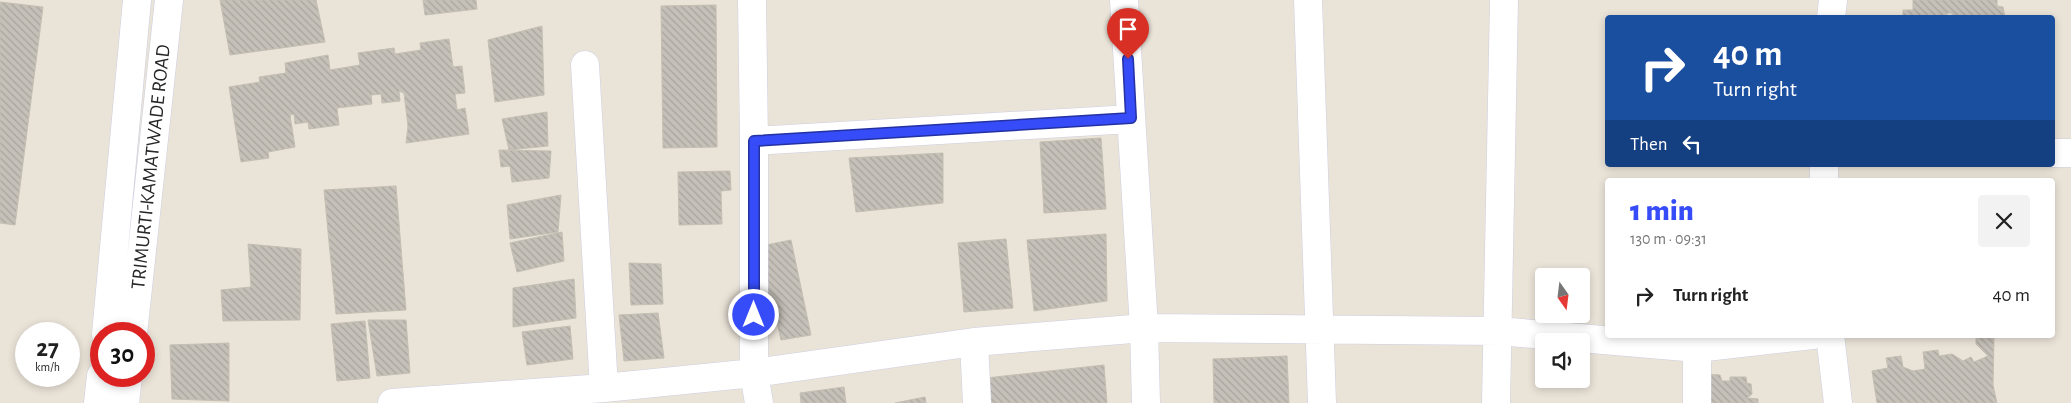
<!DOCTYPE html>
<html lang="en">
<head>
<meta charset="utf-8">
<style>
  :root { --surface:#fff; --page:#f2f2f2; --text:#222; --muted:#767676; --accent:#364cf8 }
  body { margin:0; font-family:"Alegreya Sans",sans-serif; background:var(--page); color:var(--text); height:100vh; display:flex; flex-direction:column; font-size:19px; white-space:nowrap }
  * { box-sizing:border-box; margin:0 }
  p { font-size:16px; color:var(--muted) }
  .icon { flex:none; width:28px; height:28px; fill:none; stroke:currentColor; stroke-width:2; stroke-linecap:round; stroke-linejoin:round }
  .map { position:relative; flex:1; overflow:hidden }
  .details { position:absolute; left:1605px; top:178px; width:450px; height:160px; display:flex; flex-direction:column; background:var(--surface); border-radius:5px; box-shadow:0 2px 8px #0003 }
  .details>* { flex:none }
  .guide { position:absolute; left:1605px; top:15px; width:450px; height:152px; border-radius:5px; box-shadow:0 2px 8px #0003; background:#1a4fa0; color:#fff; overflow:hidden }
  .needle { width:32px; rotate:166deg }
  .controls { position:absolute; left:1535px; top:268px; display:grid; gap:10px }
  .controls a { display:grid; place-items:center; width:55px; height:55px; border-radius:5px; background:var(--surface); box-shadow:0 2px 8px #0003; font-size:25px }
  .speed { position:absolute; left:15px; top:322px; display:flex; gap:10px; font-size:25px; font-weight:700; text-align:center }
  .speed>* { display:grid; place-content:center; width:65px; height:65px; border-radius:50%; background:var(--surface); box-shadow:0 2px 8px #0003; line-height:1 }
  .speed small { font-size:12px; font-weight:400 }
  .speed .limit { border:8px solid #d22; background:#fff; color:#111 }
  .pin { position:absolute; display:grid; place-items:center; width:42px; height:42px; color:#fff; margin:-51px -21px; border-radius:50% 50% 50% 0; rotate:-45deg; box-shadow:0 0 5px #0007 }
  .pin .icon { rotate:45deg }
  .me { position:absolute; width:55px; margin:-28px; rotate:0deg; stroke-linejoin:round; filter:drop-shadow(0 0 4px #0008) }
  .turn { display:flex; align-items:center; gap:18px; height:105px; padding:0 25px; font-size:22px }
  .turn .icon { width:65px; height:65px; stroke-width:2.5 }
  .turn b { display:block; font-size:35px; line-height:42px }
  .then { display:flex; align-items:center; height:48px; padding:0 25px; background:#0003; gap:10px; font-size:19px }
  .round { display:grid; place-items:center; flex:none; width:52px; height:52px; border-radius:5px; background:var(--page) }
  .overview { display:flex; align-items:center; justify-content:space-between; height:85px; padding:0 25px }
  h1 { font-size:30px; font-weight:800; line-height:38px; color:var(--accent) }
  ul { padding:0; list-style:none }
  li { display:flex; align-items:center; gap:15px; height:65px; padding:0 25px }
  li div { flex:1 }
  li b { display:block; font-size:19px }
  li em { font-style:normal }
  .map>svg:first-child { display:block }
  .building { fill:url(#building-back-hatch); stroke:#c4bfb2 }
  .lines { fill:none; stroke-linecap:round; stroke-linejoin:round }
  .street-casing { stroke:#cdcfe0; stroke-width:29 }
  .secondary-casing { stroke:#cdcfe0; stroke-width:29 }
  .street { stroke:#fff; stroke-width:28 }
  .secondary { stroke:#fff; stroke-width:28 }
  .route-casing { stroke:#2331a1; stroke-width:12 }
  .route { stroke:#364cf8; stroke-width:9 }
  .labels { text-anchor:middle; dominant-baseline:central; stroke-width:4; stroke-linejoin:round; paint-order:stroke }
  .street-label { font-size:20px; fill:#272727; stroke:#fff }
</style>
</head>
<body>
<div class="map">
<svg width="2071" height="403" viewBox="0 0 2071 403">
  <defs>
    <pattern id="building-back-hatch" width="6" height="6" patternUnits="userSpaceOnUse" patternTransform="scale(1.25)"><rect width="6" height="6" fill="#c5c0b8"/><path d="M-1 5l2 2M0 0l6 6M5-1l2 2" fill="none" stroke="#a9a59e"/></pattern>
  </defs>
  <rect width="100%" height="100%" fill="#eae3d8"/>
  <path class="building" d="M 220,0 L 316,0 L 325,42 L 230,55 Z
    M 423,0 L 476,0 L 477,9 L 425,15 Z
    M 1913,0 L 1997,0 L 1997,6 L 2003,7 L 2005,18 L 1952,18 L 1952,13 L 1947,13 L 1947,18 L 1903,18 L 1903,10 L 1913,10 Z
    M 0,2 L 43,7 L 15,225 L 0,223 Z
    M 716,5 L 717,147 L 663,148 L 661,6 Z
    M 542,26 L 544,95 L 495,102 L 488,40 Z
    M 449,39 L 453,67 L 462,66 L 465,93 L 455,94 L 457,110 L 465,108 L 469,134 L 406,143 L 408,126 L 404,93 L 399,91 L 400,101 L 382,103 L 381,94 L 371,95 L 372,104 L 337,108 L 339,125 L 309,129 L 308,122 L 295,124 L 294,114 L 290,115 L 295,147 L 268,152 L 269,158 L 241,162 L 229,87 L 260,82 L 259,77 L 286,73 L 285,63 L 328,55 L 330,70 L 360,65 L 358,53 L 394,48 L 395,54 L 421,50 L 420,43 Z
    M 547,112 L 548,146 L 509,150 L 502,119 Z
    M 1101,138 L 1106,209 L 1044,213 L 1040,142 Z
    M 499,150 L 551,151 L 549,178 L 512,182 L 510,166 L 501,167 Z
    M 943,153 L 943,203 L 856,212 L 849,158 Z
    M 730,171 L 731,190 L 721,191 L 722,224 L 679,225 L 678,172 Z
    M 396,186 L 406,310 L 336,314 L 324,190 Z
    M 561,195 L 558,232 L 510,239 L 507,205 Z
    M 562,232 L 564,261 L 517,272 L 510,243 Z
    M 1106,234 L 1107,301 L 1034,311 L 1027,240 Z
    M 1006,239 L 1013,308 L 964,312 L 958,243 Z
    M 791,240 L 811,335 L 781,340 L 773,305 L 767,306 L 761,246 Z
    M 248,244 L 301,249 L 300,320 L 223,321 L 221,290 L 251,287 Z
    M 629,263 L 661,264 L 663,304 L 631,305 Z
    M 574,279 L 576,318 L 513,327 L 513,288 Z
    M 658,313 L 664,358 L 624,361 L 619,315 Z
    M 368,320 L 406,320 L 410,373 L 377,376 Z
    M 365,321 L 370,378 L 337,381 L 331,324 Z
    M 570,326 L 573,359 L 527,365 L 522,332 Z
    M 1994,337 L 1993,385 L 1997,403 L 1877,403 L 1872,371 L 1888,368 L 1886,358 L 1901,356 L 1903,367 L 1913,371 L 1925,369 L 1923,352 L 1938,350 L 1939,356 L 1952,354 L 1963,361 L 1971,357 L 1974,362 L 1988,356 L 1976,344 L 1976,338 Z
    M 229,343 L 229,401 L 172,399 L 170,345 Z
    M 1287,356 L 1289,403 L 1214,403 L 1213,359 Z
    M 1104,365 L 1107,403 L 988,403 L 986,378 Z
    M 1705,374 L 1720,375 L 1722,381 L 1730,381 L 1730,377 L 1746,377 L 1747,383 L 1751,384 L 1752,394 L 1747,398 L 1758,399 L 1758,403 L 1705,403 Z
    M 844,387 L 846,403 L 801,403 L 800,393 Z
    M 925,397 L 926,403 L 895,403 Z"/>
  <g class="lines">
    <defs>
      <path id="street" d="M 752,0 L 754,141 L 754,373 L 759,403
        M 1124,0 L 1144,328 L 1146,403
        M 1308,0 L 1322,403
        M 1831,18 L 1833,0
        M 585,65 L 604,388
        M 754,141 L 1131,119
        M 2052,153 L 2071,153
        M 1824,165 L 1824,180
        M 1830,335 L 1838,403
        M 974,342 L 977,403
        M 392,403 L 604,388 L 754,373 L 974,342 L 1144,328 L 1498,331 L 1697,348 L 1813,335
        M 1496,403 L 1504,0
        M 1697,403 L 1697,348"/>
      <path id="secondary" d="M 106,334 L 137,0
        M 133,334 L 169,0
        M 98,403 L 101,376
        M 125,403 L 128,376"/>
    </defs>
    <use href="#street" class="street-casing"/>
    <use href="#secondary" class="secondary-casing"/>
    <use href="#street" class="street"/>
    <use href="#secondary" class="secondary"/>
  </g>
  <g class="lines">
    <defs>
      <path id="route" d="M 754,315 L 754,141 L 1131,118 L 1128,59"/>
    </defs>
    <use href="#route" class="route-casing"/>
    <use href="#route" class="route"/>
  </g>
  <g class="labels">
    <g class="street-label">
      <text transform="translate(151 167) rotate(-84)">TRIMURTI-KAMATWADE ROAD</text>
    </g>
  </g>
</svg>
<div class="controls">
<a><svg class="needle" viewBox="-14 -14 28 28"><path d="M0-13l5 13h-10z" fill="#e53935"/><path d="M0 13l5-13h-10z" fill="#767676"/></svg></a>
<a><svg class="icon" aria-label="sound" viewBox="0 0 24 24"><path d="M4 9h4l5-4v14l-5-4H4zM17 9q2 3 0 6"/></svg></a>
</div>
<div class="speed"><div>27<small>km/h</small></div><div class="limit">30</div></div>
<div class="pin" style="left:1128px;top:59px;background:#d93025"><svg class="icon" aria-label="arrive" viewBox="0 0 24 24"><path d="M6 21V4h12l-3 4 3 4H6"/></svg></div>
<svg class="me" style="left:754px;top:315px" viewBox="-20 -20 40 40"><circle r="17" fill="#364cf8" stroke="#fff" stroke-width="3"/><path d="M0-11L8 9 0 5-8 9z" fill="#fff"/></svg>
<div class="guide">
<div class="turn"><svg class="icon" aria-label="right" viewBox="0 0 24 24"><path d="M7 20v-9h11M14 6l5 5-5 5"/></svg><div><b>40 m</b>Turn right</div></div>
<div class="then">Then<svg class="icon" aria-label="left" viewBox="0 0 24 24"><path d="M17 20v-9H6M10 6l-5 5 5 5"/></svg></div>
</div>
<section class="details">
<div class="overview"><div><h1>1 min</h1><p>130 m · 09:31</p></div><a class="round"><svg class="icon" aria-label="close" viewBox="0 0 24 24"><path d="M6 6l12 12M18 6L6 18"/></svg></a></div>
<ul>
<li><svg class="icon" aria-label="right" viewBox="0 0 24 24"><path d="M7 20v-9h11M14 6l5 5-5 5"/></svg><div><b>Turn right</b></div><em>40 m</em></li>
</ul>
</section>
</div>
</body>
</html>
